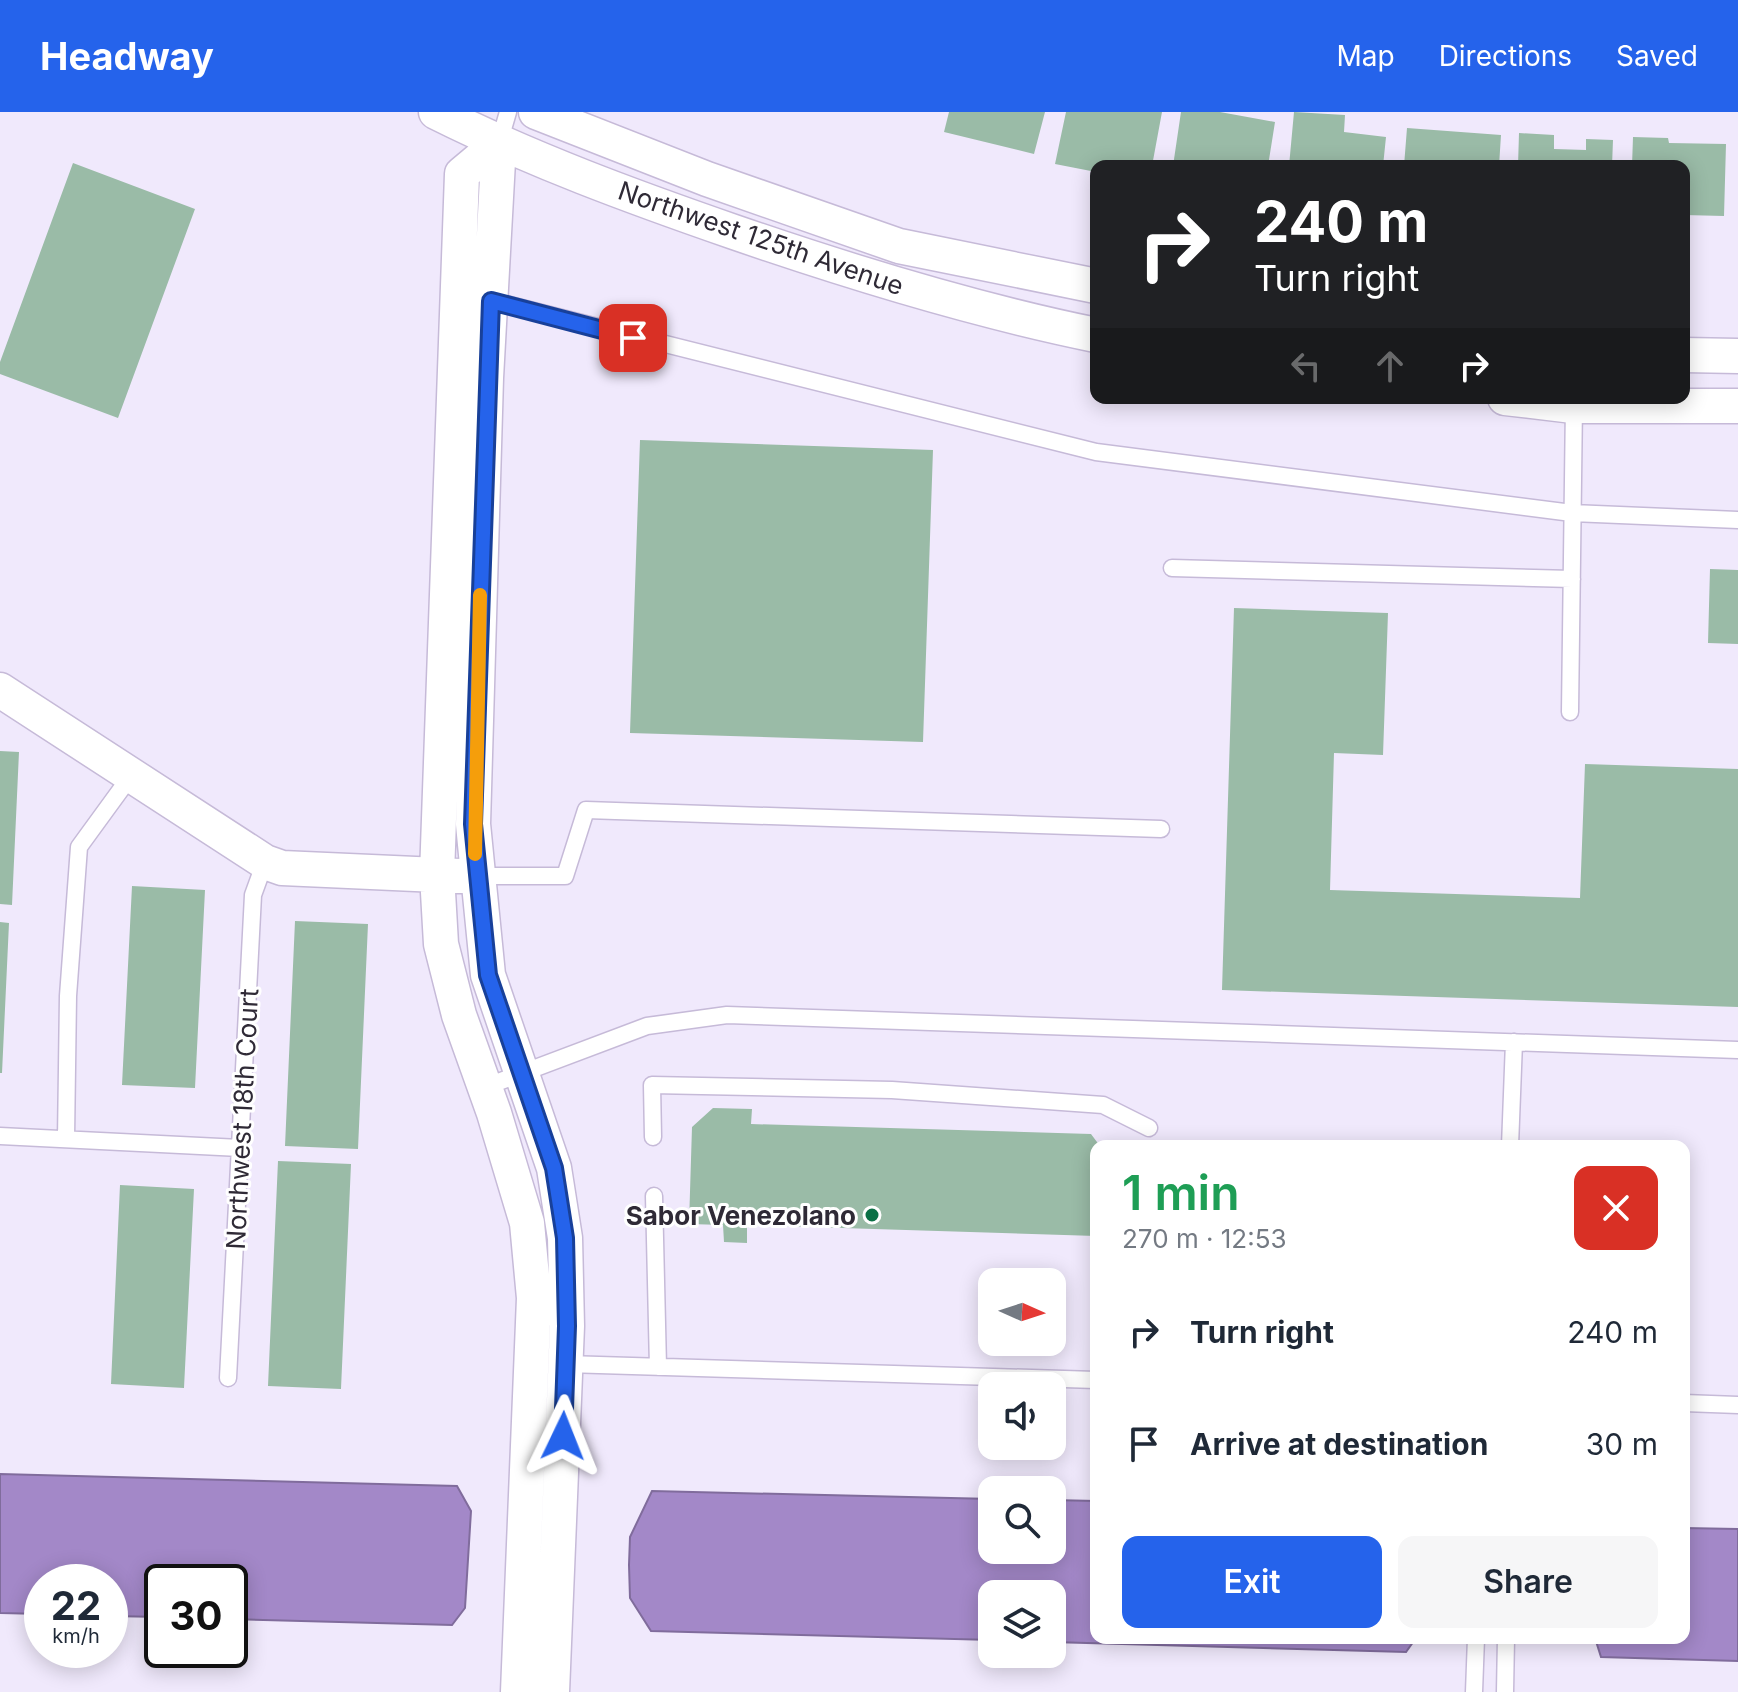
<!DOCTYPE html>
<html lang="en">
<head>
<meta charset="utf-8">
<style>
  :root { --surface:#fff; --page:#f6f6f7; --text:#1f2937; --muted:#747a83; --accent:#2563eb }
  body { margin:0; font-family:Inter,sans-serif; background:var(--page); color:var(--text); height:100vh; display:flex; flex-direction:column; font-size:30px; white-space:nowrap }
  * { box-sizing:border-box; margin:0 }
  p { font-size:26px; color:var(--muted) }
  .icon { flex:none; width:44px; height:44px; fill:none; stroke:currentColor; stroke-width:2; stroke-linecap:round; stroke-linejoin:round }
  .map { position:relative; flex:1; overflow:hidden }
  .sheet { position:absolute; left:1090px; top:1028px; width:600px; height:504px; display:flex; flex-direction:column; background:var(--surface); border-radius:16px; box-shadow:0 4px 20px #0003 }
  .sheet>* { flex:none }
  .top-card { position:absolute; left:1090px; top:48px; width:600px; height:244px; border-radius:16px; box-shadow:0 4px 20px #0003; background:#202124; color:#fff; overflow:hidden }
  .needle { width:52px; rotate:93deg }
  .tools { position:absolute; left:978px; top:1156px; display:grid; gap:16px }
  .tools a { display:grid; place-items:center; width:88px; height:88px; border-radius:16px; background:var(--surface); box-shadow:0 4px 20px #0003; font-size:40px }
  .speed { position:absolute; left:24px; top:1452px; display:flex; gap:16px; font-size:40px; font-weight:700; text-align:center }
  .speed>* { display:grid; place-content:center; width:104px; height:104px; border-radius:50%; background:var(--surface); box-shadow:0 4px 20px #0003; line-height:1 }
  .speed small { font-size:20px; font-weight:400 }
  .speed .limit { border:4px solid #111; border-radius:12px; background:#fff; color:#111 }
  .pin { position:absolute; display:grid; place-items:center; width:68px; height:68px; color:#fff; margin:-34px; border-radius:16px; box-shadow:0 4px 12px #0006 }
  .me { position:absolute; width:88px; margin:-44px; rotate:2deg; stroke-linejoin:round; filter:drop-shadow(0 0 6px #0008) }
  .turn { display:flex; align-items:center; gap:28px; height:168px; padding:0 32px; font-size:36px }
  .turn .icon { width:104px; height:104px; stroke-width:2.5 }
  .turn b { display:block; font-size:56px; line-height:68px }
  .lanes { display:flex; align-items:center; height:76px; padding:0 32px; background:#0003; justify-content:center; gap:40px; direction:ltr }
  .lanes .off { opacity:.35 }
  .round { display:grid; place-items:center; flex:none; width:84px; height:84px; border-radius:16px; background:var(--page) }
  .overview { display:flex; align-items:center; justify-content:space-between; height:136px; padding:0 32px }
  h1 { font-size:48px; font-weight:600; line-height:60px; color:#1e9e55 }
  .primary-button { display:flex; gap:16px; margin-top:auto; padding:16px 32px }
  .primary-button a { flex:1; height:92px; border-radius:16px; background:var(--accent); color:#fff; font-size:32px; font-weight:600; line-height:92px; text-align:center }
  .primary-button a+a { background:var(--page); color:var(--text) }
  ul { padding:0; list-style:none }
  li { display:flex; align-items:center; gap:24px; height:112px; padding:0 32px }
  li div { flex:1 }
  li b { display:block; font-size:30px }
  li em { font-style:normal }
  header { display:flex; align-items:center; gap:48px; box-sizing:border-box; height:112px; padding:0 40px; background:var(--accent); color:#fff }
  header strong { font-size:38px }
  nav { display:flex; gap:44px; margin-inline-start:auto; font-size:28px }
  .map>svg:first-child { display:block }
  .water { fill:#a388c8; stroke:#806c9c; stroke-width:2 }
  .building { fill:#9abba7 }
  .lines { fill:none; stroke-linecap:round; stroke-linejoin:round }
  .lane-casing { stroke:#c6bad8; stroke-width:19 }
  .street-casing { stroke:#c6bad8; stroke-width:37 }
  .lane { stroke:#fff; stroke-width:16 }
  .street { stroke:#fff; stroke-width:34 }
  .route-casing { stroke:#184099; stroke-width:20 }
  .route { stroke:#2563eb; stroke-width:14 }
  .slow { stroke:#f59e0b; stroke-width:14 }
  .poi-dot { fill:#0b7046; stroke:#fff; stroke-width:3 }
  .labels { text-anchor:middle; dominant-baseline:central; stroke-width:6; stroke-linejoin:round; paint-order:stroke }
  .street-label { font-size:26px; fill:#2f2a36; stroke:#fff }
  .poi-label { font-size:26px; font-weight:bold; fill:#2f2a36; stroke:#fff; text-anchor:end }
</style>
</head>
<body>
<header>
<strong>Headway</strong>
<nav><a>Map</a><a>Directions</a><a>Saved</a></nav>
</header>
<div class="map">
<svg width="1738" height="1580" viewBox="0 0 1738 1580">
  <rect width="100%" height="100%" fill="#f0e9fc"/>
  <path class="water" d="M 0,1362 L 457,1374 L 471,1399 L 465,1496 L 452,1513 L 230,1507 L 230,1470 L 162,1470 L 162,1505 L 110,1504 L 110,1470 L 42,1470 L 42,1502 L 0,1501 Z
    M 652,1379 L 992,1387 L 992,1438 L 1052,1438 L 1052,1388 L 1096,1389 L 1096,1526 L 1416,1526 L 1406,1540 L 1052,1530 L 1052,1482 L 992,1482 L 992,1528 L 651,1519 L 630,1486 L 629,1453 L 630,1425 Z
    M 1684,1416 L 1738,1417 L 1738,1549 L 1601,1545 L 1595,1526 L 1684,1526 Z"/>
  <path class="building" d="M 949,0 L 1045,0 L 1034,42 L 944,20 Z
    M 1066,0 L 1162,0 L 1152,54 L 1096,54 L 1096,60 L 1055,52 Z
    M 1181,0 L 1220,0 L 1275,10 L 1268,54 L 1173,54 Z
    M 1294,0 L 1345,3 L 1344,20 L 1386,25 L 1383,54 L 1289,54 Z
    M 1407,16 L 1501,23 L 1499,54 L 1404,54 Z
    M 1519,21 L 1554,23 L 1554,37 L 1586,38 L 1586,27 L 1613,28 L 1612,54 L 1518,54 Z
    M 1633,25 L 1668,26 L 1669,31 L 1726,32 L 1724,104 L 1684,103 L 1684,54 L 1632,54 Z
    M 73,51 L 195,97 L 118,306 L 0,262 L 0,250 Z
    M 640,328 L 933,338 L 923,630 L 630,621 Z
    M 1710,457 L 1738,458 L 1738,532 L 1708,531 Z
    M 1234,496 L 1388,501 L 1383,643 L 1334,641 L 1330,778 L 1580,786 L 1585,652 L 1738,657 L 1738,895 L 1222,878 Z
    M 0,639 L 19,640 L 12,793 L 0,792 Z
    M 132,774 L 205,778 L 195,976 L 122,973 Z
    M 295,809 L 368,812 L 358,1037 L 285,1034 Z
    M 0,810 L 9,811 L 2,961 L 0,961 Z
    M 713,996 L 752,997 L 751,1012 L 1091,1022 L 1100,1034 L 1096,1034 L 1096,1124 L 747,1113 L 747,1131 L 724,1130 L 723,1113 L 689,1112 L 692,1015 Z
    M 278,1049 L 351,1052 L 341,1277 L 268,1274 Z
    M 120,1073 L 194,1077 L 184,1276 L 111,1272 Z"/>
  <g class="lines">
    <defs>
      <path id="lane" d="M 499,31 L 508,0
        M 486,187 L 1096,340 L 1572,401 L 1738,408
        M 1172,456 L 1572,467
        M 1570,600 L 1574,291
        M 477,764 L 565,764 L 586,698 L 1161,717
        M 485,975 L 647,914 L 727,903 L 1738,938
        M 0,1024 L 240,1036
        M 653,1025 L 652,973 L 892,978 L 1103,993 L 1149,1016
        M 66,1027 L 68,884 L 79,735 L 130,665
        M 1510,1034 L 1514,930
        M 654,1084 L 658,1255
        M 566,1252 L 1096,1268
        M 228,1266 L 253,783 L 265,750
        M 1684,1291 L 1738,1293
        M 1474,1580 L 1476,1526
        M 1505,1580 L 1506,1526"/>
      <path id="street" d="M 436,0 C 532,48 633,85 734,120 C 853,161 973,198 1096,223
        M 536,0 L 707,67 L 899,134 L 1096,174
        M 499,31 L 462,62 L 437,763 L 441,832 L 459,903 L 494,1001 L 527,1111 L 534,1186 L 518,1580
        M 499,31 L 486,266 L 473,712 L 488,863 L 554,1056 L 565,1126 L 567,1214 L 552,1580
        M 1684,243 L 1738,244
        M 1505,286 L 1573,294 L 1738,294
        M 0,578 L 265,750 L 282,756 L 460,764"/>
    </defs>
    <use href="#lane" class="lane-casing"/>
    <use href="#street" class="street-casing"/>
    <use href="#lane" class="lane"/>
    <use href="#street" class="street"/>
  </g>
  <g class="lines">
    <defs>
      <path id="route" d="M 563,1324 L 567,1214 L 565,1126 L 554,1056 L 488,863 L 473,712 L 491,189 L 633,226"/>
    </defs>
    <use href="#route" class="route-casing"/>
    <use href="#route" class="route"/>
    <path class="slow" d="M 475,742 L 480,483"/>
  </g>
  <circle class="poi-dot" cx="872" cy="1103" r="8"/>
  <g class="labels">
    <g class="street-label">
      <text transform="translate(761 126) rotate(19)">Northwest 125th Avenue</text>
      <text transform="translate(242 1007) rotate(-87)">Northwest 18th Court</text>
    </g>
    <g class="poi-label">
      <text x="856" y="1103">Sabor Venezolano</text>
    </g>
  </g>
</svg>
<div class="tools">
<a><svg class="needle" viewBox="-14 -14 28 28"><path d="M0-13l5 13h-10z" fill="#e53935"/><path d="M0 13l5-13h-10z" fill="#747a83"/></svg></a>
<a><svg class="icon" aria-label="sound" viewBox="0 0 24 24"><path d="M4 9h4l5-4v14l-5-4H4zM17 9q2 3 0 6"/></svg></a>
<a><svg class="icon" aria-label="search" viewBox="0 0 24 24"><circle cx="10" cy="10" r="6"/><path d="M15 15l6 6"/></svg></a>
<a><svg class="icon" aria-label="layers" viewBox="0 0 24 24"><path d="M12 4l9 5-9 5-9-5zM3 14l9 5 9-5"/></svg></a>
</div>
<div class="speed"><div>22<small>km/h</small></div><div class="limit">30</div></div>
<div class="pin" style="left:633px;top:226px;background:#d93025"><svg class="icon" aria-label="arrive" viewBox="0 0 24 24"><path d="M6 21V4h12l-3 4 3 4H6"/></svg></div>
<svg class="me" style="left:563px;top:1324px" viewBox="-20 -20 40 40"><path d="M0-17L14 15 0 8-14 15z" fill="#2563eb" stroke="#fff" stroke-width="4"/></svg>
<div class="top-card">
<div class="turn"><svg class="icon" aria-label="right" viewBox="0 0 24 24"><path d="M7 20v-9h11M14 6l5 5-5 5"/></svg><div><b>240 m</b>Turn right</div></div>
<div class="lanes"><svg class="icon off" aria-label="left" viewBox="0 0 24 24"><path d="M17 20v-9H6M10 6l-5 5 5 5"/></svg><svg class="icon off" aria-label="ahead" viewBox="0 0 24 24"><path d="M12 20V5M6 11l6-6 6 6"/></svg><svg class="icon" aria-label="right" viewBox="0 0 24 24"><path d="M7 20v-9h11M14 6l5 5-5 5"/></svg></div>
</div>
<section class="sheet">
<div class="overview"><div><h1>1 min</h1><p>270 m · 12:53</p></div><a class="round" style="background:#d93025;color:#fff"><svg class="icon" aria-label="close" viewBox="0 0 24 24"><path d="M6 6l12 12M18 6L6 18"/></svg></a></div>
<ul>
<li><svg class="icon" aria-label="right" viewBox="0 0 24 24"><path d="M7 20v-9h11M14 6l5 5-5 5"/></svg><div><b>Turn right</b></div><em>240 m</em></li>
<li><svg class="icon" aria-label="arrive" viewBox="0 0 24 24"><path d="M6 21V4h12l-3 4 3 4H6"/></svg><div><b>Arrive at destination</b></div><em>30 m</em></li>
</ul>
<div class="primary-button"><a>Exit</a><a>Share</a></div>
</section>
</div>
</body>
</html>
